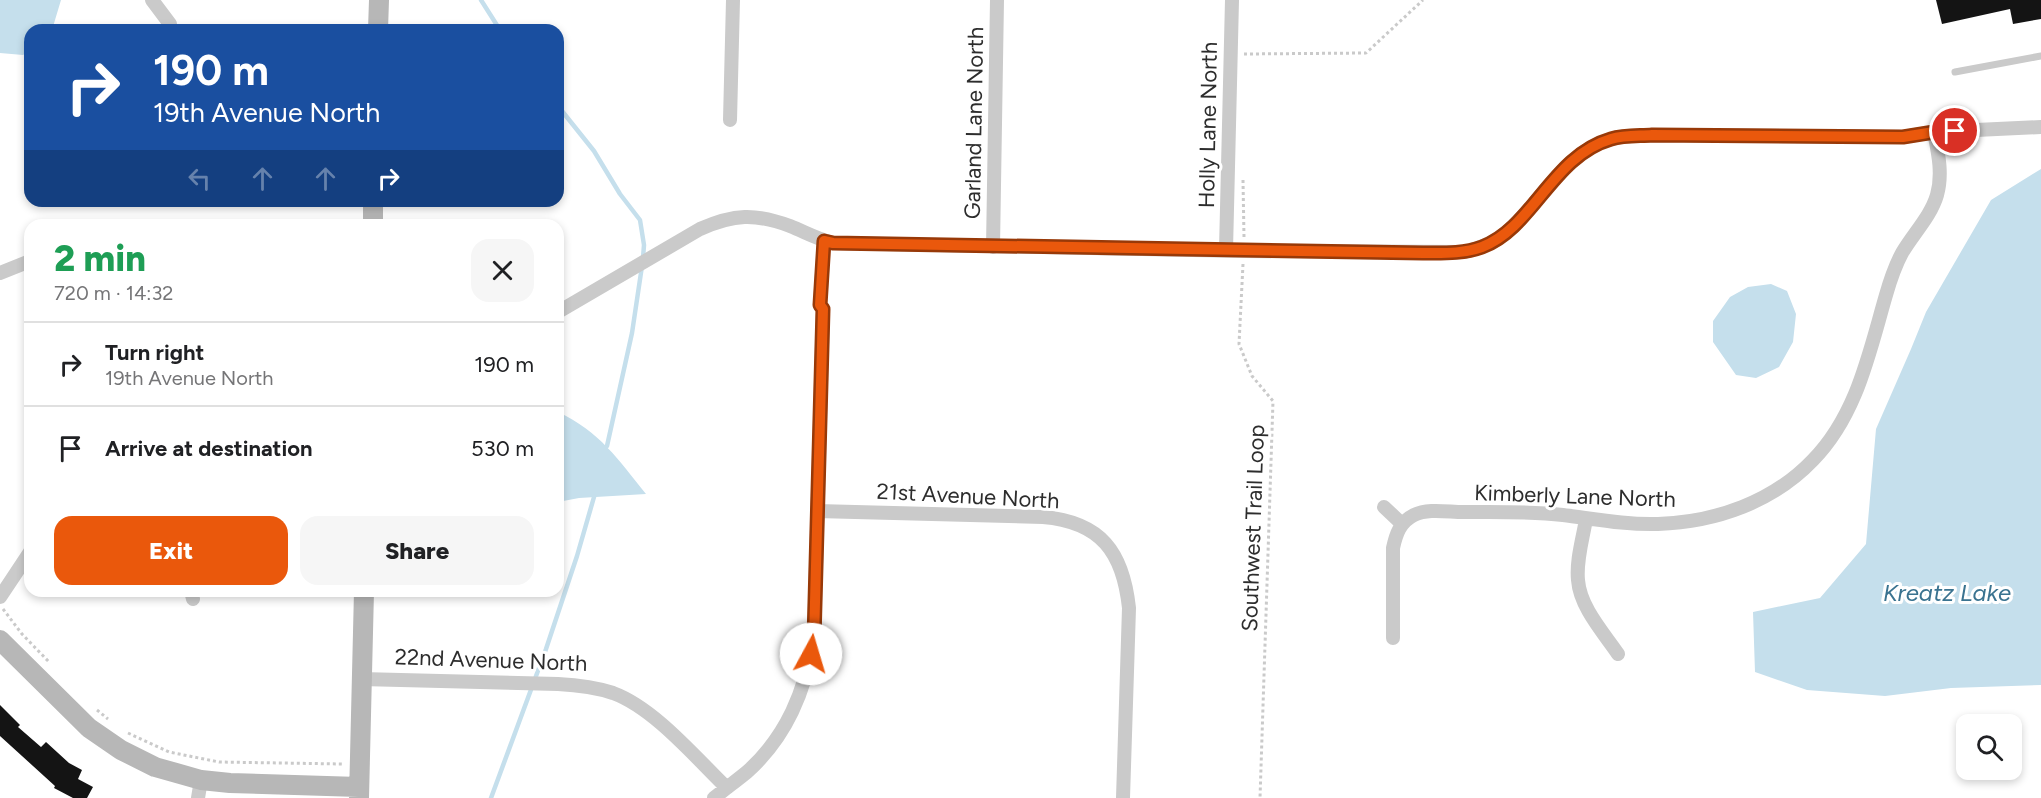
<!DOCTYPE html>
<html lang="en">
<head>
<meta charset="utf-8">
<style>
  :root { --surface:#fff; --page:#f6f6f6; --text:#202124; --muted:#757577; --line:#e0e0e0; --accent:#ea580c }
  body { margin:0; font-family:Figtree,sans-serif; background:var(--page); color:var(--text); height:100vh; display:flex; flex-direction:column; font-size:22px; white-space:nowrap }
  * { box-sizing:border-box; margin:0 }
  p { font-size:20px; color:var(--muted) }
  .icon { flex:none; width:33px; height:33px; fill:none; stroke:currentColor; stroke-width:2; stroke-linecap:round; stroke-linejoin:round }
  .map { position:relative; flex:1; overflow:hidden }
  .panel { position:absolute; left:24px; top:219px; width:540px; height:378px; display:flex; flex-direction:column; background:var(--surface); border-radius:18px; box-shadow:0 3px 9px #0003 }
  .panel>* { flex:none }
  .top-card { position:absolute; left:24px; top:24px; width:540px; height:183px; border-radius:18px; box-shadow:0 3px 9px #0003; background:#1a4fa0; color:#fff; overflow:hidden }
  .fabs { position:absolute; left:1956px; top:714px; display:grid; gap:12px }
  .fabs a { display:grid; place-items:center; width:66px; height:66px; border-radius:12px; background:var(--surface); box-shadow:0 3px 9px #0003; font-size:30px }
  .pin { position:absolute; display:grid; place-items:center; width:51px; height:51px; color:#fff; margin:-26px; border:3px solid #fff; border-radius:50%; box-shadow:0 2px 6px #0007 }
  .me { position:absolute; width:66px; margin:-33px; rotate:6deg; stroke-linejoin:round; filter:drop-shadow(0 0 4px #0008) }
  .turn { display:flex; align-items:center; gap:21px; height:126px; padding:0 30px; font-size:27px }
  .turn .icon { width:78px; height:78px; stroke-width:2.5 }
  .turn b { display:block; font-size:42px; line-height:51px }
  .lanes { display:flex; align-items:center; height:57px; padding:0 30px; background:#0003; justify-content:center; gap:30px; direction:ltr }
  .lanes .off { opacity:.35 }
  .round { display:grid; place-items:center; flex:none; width:63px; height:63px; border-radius:18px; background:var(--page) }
  .headline { display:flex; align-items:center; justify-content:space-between; height:102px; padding:0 30px }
  h1 { font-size:36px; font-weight:800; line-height:45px; color:#1e9e55 }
  .action { display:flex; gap:12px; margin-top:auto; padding:12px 30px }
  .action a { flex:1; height:69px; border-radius:18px; background:var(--accent); color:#fff; font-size:24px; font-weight:800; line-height:69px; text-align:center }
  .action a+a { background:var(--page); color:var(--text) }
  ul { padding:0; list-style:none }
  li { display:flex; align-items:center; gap:18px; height:84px; padding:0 30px; border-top:2px solid var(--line) }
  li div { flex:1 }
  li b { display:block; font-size:22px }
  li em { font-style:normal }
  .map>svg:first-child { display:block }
  .water { fill:#c5dfec }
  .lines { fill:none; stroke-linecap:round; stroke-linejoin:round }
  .stream { stroke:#c5dfec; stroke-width:4.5 }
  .building { fill:#141414 }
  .path { stroke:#cacaca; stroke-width:3; stroke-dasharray:3 3; stroke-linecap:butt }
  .lane { stroke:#cacaca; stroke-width:7 }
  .street { stroke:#cacaca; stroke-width:14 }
  .secondary { stroke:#b7b7b7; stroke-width:20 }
  .route-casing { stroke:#983908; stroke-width:15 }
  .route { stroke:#ea580c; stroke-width:10 }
  .labels { text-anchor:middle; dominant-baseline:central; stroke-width:6; stroke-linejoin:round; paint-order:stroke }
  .street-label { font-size:22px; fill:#2d2d2d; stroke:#fff }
  .water-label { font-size:24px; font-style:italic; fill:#3a7390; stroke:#fff }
</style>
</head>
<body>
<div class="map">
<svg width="2041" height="798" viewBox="0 0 2041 798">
  <rect width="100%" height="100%" fill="#fff"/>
  <path class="water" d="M 0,0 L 61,0 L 52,30 L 30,30 L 30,50 L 23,55 L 0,53 Z
    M 2041,169 L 2041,685 L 1951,688 L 1885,696 L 1807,690 L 1755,672 L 1753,612 L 1820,598 L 1866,544 L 1876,429 L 1911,349 L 1926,312 L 1991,200 Z
    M 1771,284 L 1787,291 L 1796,314 L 1793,342 L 1779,367 L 1756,378 L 1736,375 L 1713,342 L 1713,321 L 1730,297 L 1748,287 Z
    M 558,412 C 600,432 618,459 646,494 L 579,498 L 558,502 Z"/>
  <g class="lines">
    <path class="stream" d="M 481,0 L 500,30
      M 558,106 L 594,151 L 620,194 L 640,220 L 644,245 L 643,258
      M 607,446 L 632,333 L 642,266
      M 491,798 L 546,649 L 577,556 L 594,497"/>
  </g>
  <path class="building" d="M 1936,0 L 2041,0 L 2041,19 L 2013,24 L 2010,9 L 1942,24 Z
    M 0,705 L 20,725 L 18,727 L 41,747 L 46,742 L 69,763 L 82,770 L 78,779 L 93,787 L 87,798 L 73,798 L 54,788 L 55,786 L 0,736 Z"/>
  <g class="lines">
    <path class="path" d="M 1244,54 L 1366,53 L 1423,0
      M 1243,180 L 1244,237
      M 1243,264 L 1239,344 L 1252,376 L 1273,401 L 1260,798
      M 3,609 L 22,634 L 50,663
      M 97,710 L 108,719
      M 128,733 L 169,752 L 219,762 L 343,764"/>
    <path class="lane" d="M 1955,72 L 2041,56"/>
    <path class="street" d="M 152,0 L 170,24
      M 730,120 L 733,0
      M 993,247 L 997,0
      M 1226,250 L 1232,0
      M 0,273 L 30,261
      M 558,312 L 700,229 C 734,214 755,213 790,226 C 805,232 817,239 833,243 L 1244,251 L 1465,252 C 1478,248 1492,244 1503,235 C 1541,205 1561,153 1611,139 C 1624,135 1639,136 1652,135 L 1903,137 L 1934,132 L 2041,127
      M 1384,507 L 1402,524
      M 817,511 L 1043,517 C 1101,522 1123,552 1129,608 L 1123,798
      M 1586,519 C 1583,538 1576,560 1578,580 C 1580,607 1603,632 1618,654
      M 191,591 L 193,599
      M 0,597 L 30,552
      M 1393,638 L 1393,548 C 1396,534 1400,522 1414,515 C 1428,508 1448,512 1463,512 C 1496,512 1530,511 1563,515 C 1595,519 1626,525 1658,524 C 1716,522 1773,502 1813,460 C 1857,415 1869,353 1886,295 C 1890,281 1895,266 1902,253 C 1913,234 1931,216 1937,195 C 1943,174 1938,152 1934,132
      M 361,679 L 558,684 C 577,685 595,687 613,693 C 654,708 695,757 727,788
      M 198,798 L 201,780
      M 714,798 C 725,789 736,781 747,772 C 787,736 805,691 814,639 L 823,309 L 820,305 L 824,241"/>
    <path class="secondary" d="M 378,30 L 379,0
      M 373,225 L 373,201
      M 0,640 L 89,728 L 121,750 L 155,767 L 201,780 L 230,783 L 359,787
      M 359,798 L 364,591"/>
  </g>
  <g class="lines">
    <defs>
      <path id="route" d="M 811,654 L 814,639 L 823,309 L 820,305 L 824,241 L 833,243 L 1423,253 C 1443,253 1463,254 1482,247 C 1533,228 1552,156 1611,139 C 1624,135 1639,136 1652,135 L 1903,137 L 1934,132 L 1955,131"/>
    </defs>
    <use href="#route" class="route-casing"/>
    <use href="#route" class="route"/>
  </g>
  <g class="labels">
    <g class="street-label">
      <text transform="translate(974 123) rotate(-89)">Garland Lane North</text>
      <text transform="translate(1208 125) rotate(-89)">Holly Lane North</text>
      <text transform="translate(968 496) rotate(3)">21st Avenue North</text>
      <text transform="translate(1575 496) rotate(2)">Kimberly Lane North</text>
      <text transform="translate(1253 528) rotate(-88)">Southwest Trail Loop</text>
      <text transform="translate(491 660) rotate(2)">22nd Avenue North</text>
    </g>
    <g class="water-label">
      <text x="1947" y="592">Kreatz Lake</text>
    </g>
  </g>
</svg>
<div class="fabs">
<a><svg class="icon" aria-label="search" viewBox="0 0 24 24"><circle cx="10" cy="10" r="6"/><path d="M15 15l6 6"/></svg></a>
</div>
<div class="pin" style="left:1955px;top:131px;background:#d93025"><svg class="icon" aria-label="arrive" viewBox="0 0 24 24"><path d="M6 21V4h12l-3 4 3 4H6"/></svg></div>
<svg class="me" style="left:811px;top:654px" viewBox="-20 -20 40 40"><circle r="19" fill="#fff"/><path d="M0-13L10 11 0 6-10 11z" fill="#ea580c"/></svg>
<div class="top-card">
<div class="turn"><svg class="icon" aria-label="right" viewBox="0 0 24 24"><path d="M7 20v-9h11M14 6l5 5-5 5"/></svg><div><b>190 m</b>19th Avenue North</div></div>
<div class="lanes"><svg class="icon off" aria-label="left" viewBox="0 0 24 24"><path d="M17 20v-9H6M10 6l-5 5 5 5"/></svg><svg class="icon off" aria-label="ahead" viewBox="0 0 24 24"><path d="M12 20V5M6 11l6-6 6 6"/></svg><svg class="icon off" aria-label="ahead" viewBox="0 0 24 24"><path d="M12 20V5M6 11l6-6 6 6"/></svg><svg class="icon" aria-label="right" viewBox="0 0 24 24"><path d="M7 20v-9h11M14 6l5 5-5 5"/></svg></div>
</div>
<section class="panel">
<div class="headline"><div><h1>2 min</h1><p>720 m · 14:32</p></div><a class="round"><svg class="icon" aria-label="close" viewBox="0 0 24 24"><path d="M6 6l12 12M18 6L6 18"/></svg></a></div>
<ul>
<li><svg class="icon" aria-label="right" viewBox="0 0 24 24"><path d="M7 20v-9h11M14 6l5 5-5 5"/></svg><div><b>Turn right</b><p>19th Avenue North</p></div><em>190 m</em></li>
<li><svg class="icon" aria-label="arrive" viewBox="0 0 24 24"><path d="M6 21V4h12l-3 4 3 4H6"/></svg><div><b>Arrive at destination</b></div><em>530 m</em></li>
</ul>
<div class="action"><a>Exit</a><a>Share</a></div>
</section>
</div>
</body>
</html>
